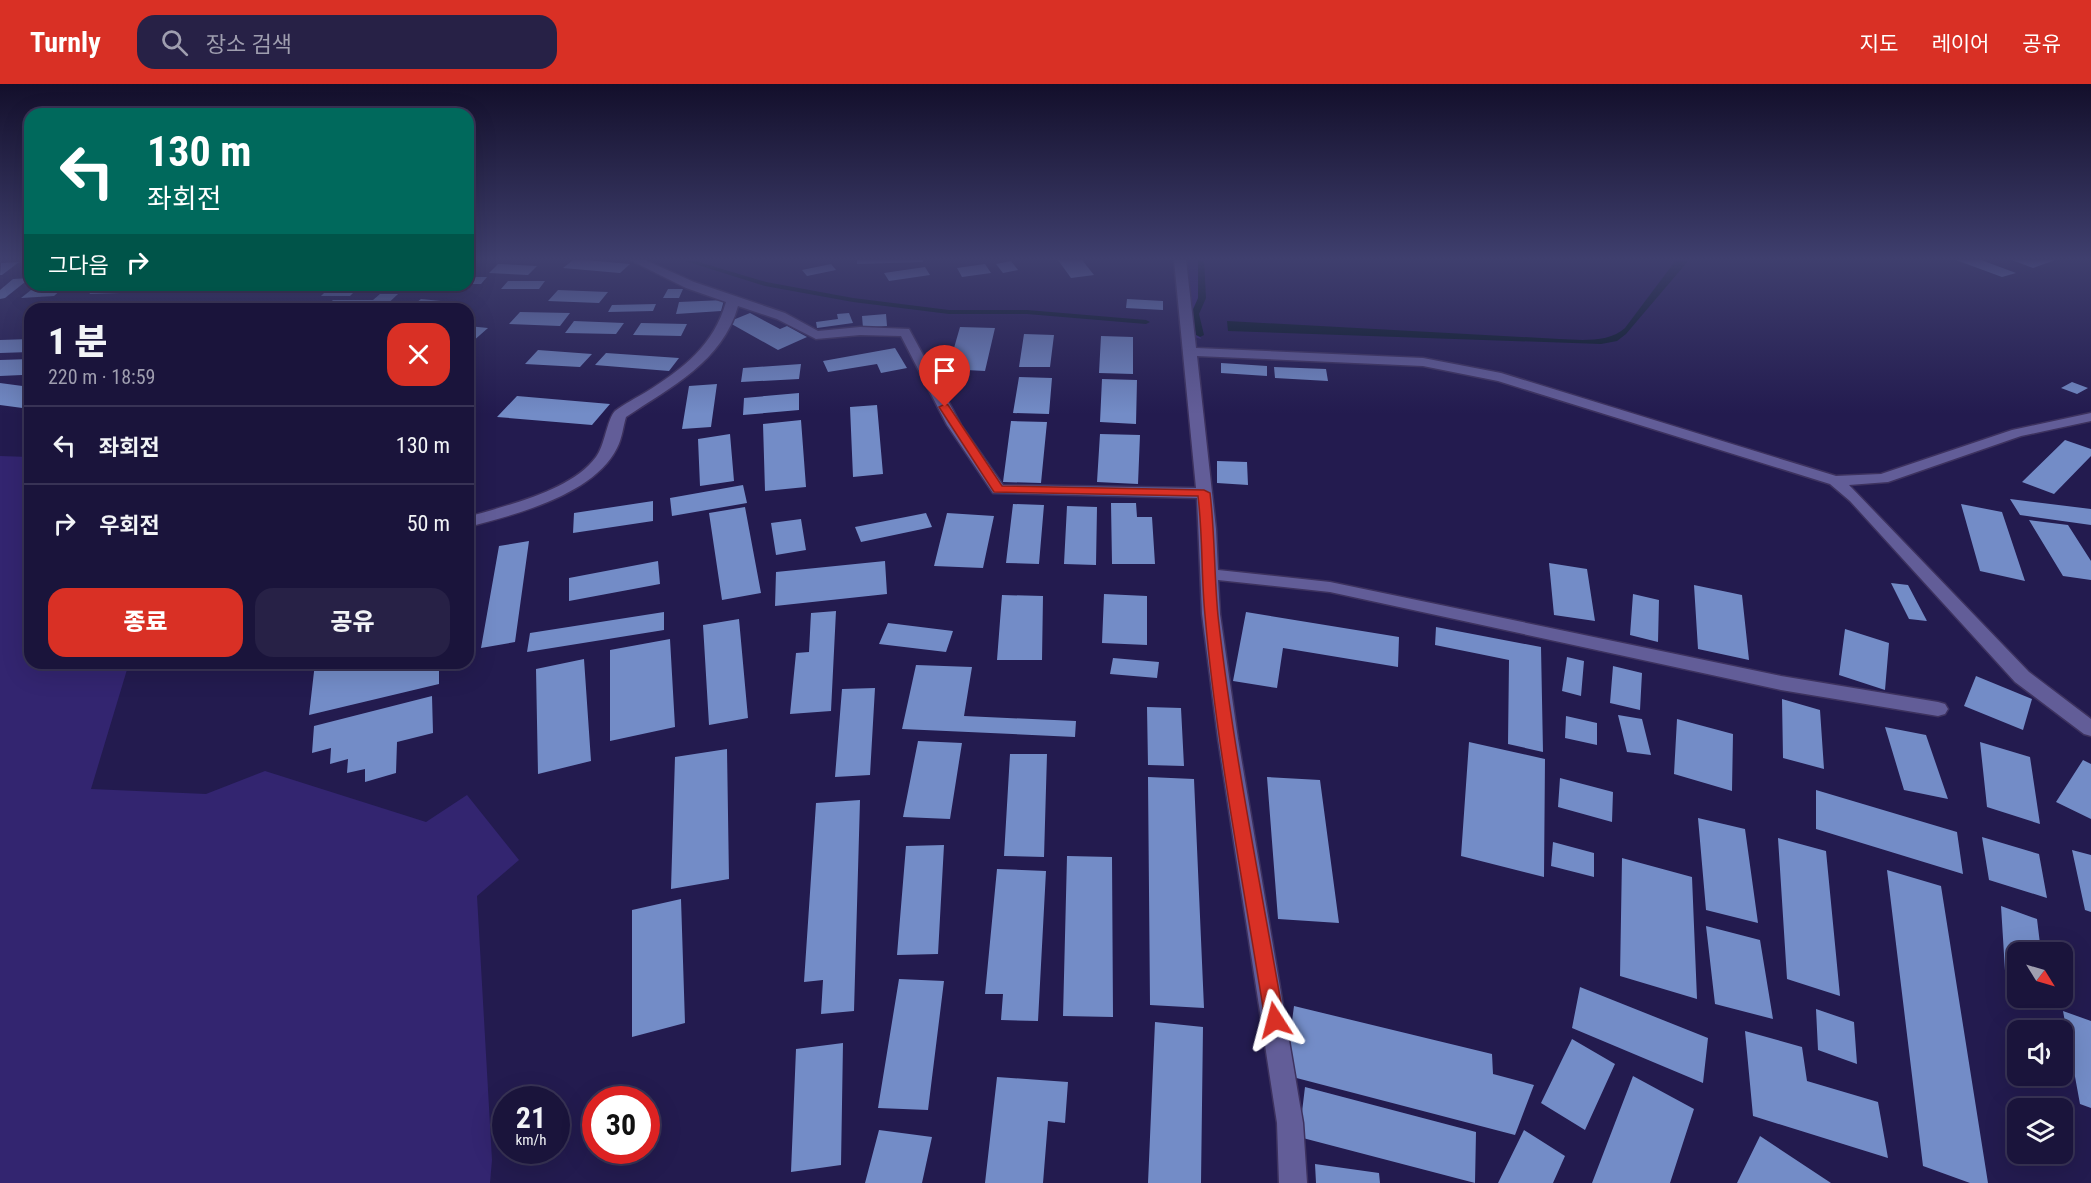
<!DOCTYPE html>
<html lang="ko">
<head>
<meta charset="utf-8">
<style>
  :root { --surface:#1a143b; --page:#272146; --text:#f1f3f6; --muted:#9f9eaf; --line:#383355; --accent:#d93025 }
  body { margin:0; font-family:"Roboto Condensed","Noto Sans KR",sans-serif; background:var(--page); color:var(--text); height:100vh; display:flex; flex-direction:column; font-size:22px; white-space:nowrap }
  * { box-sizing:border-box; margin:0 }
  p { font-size:20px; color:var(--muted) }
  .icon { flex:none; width:33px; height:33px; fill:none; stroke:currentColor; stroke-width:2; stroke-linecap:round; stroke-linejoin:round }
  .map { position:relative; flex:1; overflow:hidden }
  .panel { position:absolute; left:24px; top:219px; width:450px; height:366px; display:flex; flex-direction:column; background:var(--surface); border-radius:18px; box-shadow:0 6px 24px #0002,0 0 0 2px var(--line) }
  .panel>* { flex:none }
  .banner { position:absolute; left:24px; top:24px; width:450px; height:183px; border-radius:18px; box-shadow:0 6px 24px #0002,0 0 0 2px var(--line); background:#00695c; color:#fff; overflow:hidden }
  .needle { width:39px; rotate:127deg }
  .fabs { position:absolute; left:2007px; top:858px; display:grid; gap:12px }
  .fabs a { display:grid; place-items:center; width:66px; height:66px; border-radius:12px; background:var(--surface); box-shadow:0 6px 24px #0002,0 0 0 2px var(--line); font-size:30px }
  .speed { position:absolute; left:492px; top:1002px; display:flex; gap:12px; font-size:30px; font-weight:700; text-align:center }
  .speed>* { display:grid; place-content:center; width:78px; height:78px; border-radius:50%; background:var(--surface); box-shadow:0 6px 24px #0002,0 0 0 2px var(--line); line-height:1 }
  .speed small { font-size:15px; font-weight:400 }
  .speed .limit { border:9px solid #d22; background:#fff; color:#111 }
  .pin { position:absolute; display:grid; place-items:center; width:51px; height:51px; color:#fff; margin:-62px -26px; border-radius:50% 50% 50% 0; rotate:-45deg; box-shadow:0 0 6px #0007 }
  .pin .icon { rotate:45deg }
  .me { position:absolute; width:66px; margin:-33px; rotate:351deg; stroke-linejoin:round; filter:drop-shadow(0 0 4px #0008) }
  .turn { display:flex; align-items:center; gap:21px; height:126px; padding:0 24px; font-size:27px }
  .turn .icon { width:78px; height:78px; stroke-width:2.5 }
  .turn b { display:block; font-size:42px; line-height:51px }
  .then { display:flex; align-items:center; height:57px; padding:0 24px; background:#0003; gap:12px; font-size:22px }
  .round { display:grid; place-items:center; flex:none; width:63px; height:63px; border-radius:18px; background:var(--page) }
  .summary { display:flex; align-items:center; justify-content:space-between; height:102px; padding:0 24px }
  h1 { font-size:36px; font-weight:800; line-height:45px }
  .button { display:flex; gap:12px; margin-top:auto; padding:12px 24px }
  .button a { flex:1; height:69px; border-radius:18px; background:var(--accent); color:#fff; font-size:24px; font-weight:800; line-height:69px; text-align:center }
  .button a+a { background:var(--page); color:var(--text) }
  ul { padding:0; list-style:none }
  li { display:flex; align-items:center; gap:18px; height:78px; padding:0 24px; border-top:2px solid var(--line) }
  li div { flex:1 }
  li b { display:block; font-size:22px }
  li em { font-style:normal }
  header { display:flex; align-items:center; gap:36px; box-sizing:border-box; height:84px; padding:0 30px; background:var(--accent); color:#fff }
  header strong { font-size:28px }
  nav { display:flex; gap:33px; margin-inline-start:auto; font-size:21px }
  .search { width:420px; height:54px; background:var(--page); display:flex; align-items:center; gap:15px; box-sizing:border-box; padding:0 21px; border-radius:18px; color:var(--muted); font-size:22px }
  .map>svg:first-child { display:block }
  .green { fill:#332570 }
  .water { fill:#05171f }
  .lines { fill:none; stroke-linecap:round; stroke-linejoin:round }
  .stream { fill:#05171f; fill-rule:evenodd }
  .building { fill:#738cc7 }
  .street-casing { stroke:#3d325f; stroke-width:3 }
  .street { fill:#625d98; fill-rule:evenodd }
  .route { fill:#d93025; stroke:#8d1f18; stroke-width:1.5 }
</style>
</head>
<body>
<header>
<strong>Turnly</strong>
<div class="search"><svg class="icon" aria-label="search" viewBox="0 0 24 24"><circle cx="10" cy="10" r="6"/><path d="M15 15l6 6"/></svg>장소 검색</div>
<nav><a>지도</a><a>레이어</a><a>공유</a></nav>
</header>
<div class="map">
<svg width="2091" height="1099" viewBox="0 0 2091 1099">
  <rect width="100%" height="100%" fill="#231b4f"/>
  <path class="green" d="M 1180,176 L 1200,176 L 1200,214 L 1193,230 L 1201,255 L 1188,251 L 1185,196 Z
    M 0,372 L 30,373 L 30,579 L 129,579 L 91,705 L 206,710 L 265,687 L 426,738 L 467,711 L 519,776 L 477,812 L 492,1076 L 490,1099 L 0,1099 Z"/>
  <path class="water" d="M 1676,176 L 1689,176 L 1626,250 L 1617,257 L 1601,260 L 1228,247 L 1227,237 L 1559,255 C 1580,256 1609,259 1625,244 Z"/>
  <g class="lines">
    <path class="stream" d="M 682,176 L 692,176 L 766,198 L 853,214 L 949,226 L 1027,226 L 1146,236 L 1150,238 L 1146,240 L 1027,230 L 949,230 L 853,218 L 765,202 Z
      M 1198,176 L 1204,176 L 1206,214 L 1199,230 L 1204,251 L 1200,253 L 1196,251 L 1191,230 L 1198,214 Z"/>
  </g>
  <path class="building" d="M 573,176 L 585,176 L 630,180 L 620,189 L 563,184 Z
    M 857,176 L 923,176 L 923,178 L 857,180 Z
    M 1058,176 L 1082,176 L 1094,191 L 1071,194 Z
    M 1956,176 L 1981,176 L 2016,189 L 2002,193 Z
    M 2012,176 L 2055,176 L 2033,184 Z
    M 1011,177 L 1018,186 L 1003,189 L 996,180 Z
    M 19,178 L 2,191 L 0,191 L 1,179 Z
    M 498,180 L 537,182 L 528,191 L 489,189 Z
    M 831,180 L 836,186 L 807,192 L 802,186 Z
    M 985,180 L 991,189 L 962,193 L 957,184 Z
    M 925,183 L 930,191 L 889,197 L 884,189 Z
    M 468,193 L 487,193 L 481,200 L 468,200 Z
    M 30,194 L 5,214 L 0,215 L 0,206 L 13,195 Z
    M 508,197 L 545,197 L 539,205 L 501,205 Z
    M 129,201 L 120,209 L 89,210 L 98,203 Z
    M 379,201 L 422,201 L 416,206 L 374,206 Z
    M 63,204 L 54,212 L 21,214 L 31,206 Z
    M 329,204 L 358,204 L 350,212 L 321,212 Z
    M 668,205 L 683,205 L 679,214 L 663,214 Z
    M 558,206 L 608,208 L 599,219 L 548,217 Z
    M 380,210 L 398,210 L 382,225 L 322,225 L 333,216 L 373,216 Z
    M 421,215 L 461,219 L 453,225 L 408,225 Z
    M 1127,215 L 1163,217 L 1163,226 L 1126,224 Z
    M 724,216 L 721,227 L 676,230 L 679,218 Z
    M 656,220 L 653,227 L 608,228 L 612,221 Z
    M 520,228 L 570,229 L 560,242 L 509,240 Z
    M 750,229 L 780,245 L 787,242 L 807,253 L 778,266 L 728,238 Z
    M 849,229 L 853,239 L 817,244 L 816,238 L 838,235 L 837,230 Z
    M 886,230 L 887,242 L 863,244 L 862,232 Z
    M 574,237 L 624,239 L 616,250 L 565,249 Z
    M 641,239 L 687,240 L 681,252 L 633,251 Z
    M 468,242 L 488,244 L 472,258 L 468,258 Z
    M 960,243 L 995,244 L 985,287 L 948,285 Z
    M 1024,250 L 1054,251 L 1050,283 L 1019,283 Z
    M 1101,252 L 1133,253 L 1133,290 L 1099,289 Z
    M 30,255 L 30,268 L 0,269 L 0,256 Z
    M 895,264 L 907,284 L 881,289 L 877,280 L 828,288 L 823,277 Z
    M 538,266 L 592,270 L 580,283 L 525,280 Z
    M 606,269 L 679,274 L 669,287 L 595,281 Z
    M 30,275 L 30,285 L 22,291 L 0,292 L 0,276 Z
    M 1221,279 L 1267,282 L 1267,292 L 1221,289 Z
    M 801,280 L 799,295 L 741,298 L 743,284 Z
    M 1274,283 L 1326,285 L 1328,297 L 1275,294 Z
    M 1019,293 L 1052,294 L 1049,330 L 1013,329 Z
    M 1102,295 L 1137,296 L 1136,340 L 1100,338 Z
    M 2072,298 L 2088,304 L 2077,310 L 2061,304 Z
    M 0,299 L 30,303 L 30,325 L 0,321 Z
    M 717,300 L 711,343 L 682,345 L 689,302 Z
    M 799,309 L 799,326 L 743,331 L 744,314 Z
    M 517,312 L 610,320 L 592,341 L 497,333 Z
    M 877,321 L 883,390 L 853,393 L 850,323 Z
    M 801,336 L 806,403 L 765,407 L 763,340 Z
    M 1011,337 L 1047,338 L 1041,399 L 1003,398 Z
    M 730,350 L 734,397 L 700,402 L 698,355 Z
    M 1100,350 L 1140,351 L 1138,400 L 1097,398 Z
    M 2065,356 L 2091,365 L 2091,372 L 2054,410 L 2022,398 Z
    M 1217,377 L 1247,378 L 1248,401 L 1217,399 Z
    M 743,401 L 747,419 L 672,432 L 670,414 Z
    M 2010,415 L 2091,425 L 2091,441 L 2020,431 Z
    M 653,417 L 653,437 L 573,449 L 574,429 Z
    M 1111,419 L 1136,419 L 1137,433 L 1152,433 L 1155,480 L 1112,480 Z
    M 1013,420 L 1044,421 L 1039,480 L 1006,479 Z
    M 1961,420 L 2002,428 L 2025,497 L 1980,487 Z
    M 1067,422 L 1097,423 L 1096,481 L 1064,480 Z
    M 745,423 L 761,509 L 722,516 L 709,429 Z
    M 926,429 L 932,443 L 861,458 L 855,443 Z
    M 947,429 L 994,432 L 983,484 L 934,482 Z
    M 801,435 L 806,466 L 776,471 L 771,439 Z
    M 2029,436 L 2068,441 L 2091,477 L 2091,496 L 2063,492 Z
    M 529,457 L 515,558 L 481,564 L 499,462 Z
    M 658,477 L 660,500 L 569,517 L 569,494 Z
    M 885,477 L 887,510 L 775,522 L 776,488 Z
    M 1549,479 L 1587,485 L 1595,537 L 1554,531 Z
    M 1891,499 L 1908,501 L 1927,537 L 1909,535 Z
    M 1694,501 L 1742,511 L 1749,576 L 1698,565 Z
    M 1104,510 L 1147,512 L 1147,561 L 1102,559 Z
    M 1633,510 L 1659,516 L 1658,558 L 1630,551 Z
    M 1002,511 L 1043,512 L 1042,576 L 997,576 Z
    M 836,527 L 831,627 L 790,630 L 796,569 L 809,568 L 811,529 Z
    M 664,528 L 664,546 L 527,568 L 530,549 Z
    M 1246,528 L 1399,553 L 1398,583 L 1283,564 L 1277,604 L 1233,597 Z
    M 739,535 L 748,634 L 709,641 L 703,541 Z
    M 888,539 L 953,547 L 946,568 L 879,560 Z
    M 1436,543 L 1541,563 L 1543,668 L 1508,660 L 1509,576 L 1435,561 Z
    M 1845,545 L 1889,559 L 1885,606 L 1839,591 Z
    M 670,555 L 675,643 L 610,657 L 610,566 Z
    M 1567,573 L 1584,577 L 1581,612 L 1562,607 Z
    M 1113,574 L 1159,578 L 1157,594 L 1110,590 Z
    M 584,575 L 591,677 L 538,690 L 536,585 Z
    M 315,579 L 439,579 L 439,600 L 309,631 Z
    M 916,581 L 972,583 L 964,632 L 1076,637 L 1075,653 L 902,645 Z
    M 1613,582 L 1642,589 L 1640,626 L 1610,619 Z
    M 1976,592 L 2032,615 L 2023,646 L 1964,622 Z
    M 875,604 L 870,691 L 835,693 L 842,605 Z
    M 432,612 L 433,649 L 397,658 L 396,689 L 365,698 L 365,685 L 347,689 L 348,675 L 330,680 L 331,664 L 312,669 L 314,642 Z
    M 1782,615 L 1820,626 L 1824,685 L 1783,674 Z
    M 1147,623 L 1181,624 L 1184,682 L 1148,681 Z
    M 1618,631 L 1642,635 L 1651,671 L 1627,668 Z
    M 1566,632 L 1597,639 L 1597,661 L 1565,654 Z
    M 1677,635 L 1733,650 L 1732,707 L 1674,690 Z
    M 1885,643 L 1926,651 L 1948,715 L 1904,706 Z
    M 918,657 L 962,659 L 950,735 L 903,733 Z
    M 1469,658 L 1545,675 L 1544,793 L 1461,772 Z
    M 1980,658 L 2030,673 L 2040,740 L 1987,723 Z
    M 727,665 L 729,795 L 671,805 L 675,673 Z
    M 1010,670 L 1047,670 L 1044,773 L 1004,772 Z
    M 2083,676 L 2091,680 L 2091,735 L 2056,718 Z
    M 1148,693 L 1194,695 L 1204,924 L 1150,921 Z
    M 1267,693 L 1320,696 L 1339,839 L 1278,835 Z
    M 1560,694 L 1613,708 L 1612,738 L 1558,723 Z
    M 1816,706 L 1957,748 L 1963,790 L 1816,745 Z
    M 860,716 L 854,927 L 821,930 L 823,896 L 804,898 L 816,719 Z
    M 1698,734 L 1745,745 L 1758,839 L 1706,826 Z
    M 1982,753 L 2039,770 L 2047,814 L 1989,796 Z
    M 1778,754 L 1826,767 L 1840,912 L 1787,895 Z
    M 1553,758 L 1594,769 L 1594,793 L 1551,782 Z
    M 944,761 L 938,870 L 897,871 L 906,762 Z
    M 2072,766 L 2091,771 L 2091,828 L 2085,826 Z
    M 1067,772 L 1112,773 L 1113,933 L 1063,932 Z
    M 1622,774 L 1692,793 L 1697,915 L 1620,892 Z
    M 997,785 L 1046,787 L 1038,937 L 1001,936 L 1003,910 L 985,910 Z
    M 1887,786 L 1941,802 L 1988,1099 L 1970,1099 L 1923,1082 Z
    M 681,815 L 685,939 L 632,953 L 632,826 Z
    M 2001,822 L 2037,835 L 2041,868 L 2018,868 L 2018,907 L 2006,903 Z
    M 1706,842 L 1760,856 L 1773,935 L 1715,920 Z
    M 899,895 L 944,897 L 928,1026 L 878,1024 Z
    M 1580,903 L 1708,954 L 1703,999 L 1572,944 Z
    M 1294,922 L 1492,970 L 1493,990 L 1534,1001 L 1515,1051 L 1285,991 Z
    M 1816,925 L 1854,938 L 1857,980 L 1818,966 Z
    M 2063,927 L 2091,937 L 2091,1024 L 2080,1020 Z
    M 1155,938 L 1203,943 L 1201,1099 L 1148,1099 Z
    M 1745,947 L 1802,963 L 1807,997 L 1878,1018 L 1888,1074 L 1753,1032 Z
    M 1572,955 L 1615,980 L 1585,1046 L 1541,1019 Z
    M 843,959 L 841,1081 L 791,1088 L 796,965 Z
    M 1633,992 L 1694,1025 L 1670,1099 L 1592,1099 Z
    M 997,993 L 1068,998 L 1065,1039 L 1048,1037 L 1043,1099 L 985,1099 Z
    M 1305,1003 L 1476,1048 L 1475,1099 L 1299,1053 Z
    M 879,1046 L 932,1053 L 922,1099 L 865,1099 Z
    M 1524,1046 L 1565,1072 L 1553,1099 L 1498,1099 Z
    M 1760,1052 L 1831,1099 L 1737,1099 Z
    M 1315,1080 L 1379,1089 L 1380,1099 L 1316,1099 Z"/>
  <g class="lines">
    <defs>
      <path id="street" d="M 630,176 L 645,176 L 694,198 L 785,229 L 818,247 L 860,243 L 909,245 L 961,341 L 1003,401 L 1196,404 L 1174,176 L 1186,176 L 1196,264 L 1423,274 L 1501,289 L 1836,392 L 1881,390 L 2012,346 L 2091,329 L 2091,337 L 2021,352 L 1888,398 L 1849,401 L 2029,588 L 2091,635 L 2091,652 L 2084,650 L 2015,598 L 1850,417 L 1830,400 L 1498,297 L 1423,282 L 1197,272 L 1216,445 L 1218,486 L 1330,498 L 1781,592 L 1938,618 L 1945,620 L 1948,625 L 1945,630 L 1938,632 L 1781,606 L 1330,508 L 1218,496 L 1220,530 L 1238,655 L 1303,1039 L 1307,1099 L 1279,1099 L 1277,1039 L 1218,655 L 1202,530 L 1197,414 L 993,409 L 947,341 L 901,252 L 860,251 L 816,255 L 777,235 L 738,222 C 723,277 671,303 626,333 C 623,343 622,355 617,364 C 594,411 514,431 468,443 L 468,433 C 507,421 571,407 596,373 C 605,361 607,335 615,327 C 624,320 636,314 646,308 C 683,285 714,261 726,218 L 686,204 Z"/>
    </defs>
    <use href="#street" class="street-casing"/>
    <use href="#street" class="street"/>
  </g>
  <linearGradient id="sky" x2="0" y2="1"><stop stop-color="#130f2b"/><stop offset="0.53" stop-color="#3f3f6e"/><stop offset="1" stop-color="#3f3f6e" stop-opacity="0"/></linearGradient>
  <rect width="2091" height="330" fill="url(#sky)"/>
  <path class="route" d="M 945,320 L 948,321 L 1002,402 L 1204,406 L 1210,409 C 1215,450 1214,491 1218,532 C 1233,667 1261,802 1284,936 L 1282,943 L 1275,945 L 1268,943 L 1265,936 C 1244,802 1217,667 1205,531 C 1201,491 1203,452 1198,412 L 994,408 L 939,323 Z"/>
</svg>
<div class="fabs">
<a><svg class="needle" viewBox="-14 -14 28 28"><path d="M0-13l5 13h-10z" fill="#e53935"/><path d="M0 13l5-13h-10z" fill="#9f9eaf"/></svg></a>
<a><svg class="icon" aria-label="sound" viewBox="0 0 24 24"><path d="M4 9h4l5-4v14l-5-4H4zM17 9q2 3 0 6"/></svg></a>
<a><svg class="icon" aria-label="layers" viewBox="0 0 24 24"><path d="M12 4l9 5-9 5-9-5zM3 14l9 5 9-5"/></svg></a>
</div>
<div class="speed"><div>21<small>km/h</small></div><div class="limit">30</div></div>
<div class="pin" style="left:945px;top:323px;background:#d93025"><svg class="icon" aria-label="arrive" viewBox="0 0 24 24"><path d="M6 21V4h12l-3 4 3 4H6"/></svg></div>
<svg class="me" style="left:1275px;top:936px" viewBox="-20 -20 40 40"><path d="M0-17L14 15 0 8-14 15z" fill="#d93025" stroke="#fff" stroke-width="4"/></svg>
<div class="banner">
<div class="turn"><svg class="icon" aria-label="left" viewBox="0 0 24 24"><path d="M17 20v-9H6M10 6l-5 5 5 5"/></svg><div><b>130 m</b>좌회전</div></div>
<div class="then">그다음<svg class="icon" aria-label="right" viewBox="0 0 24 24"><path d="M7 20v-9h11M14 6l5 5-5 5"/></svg></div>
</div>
<section class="panel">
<div class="summary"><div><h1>1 분</h1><p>220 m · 18:59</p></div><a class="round" style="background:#d93025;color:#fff"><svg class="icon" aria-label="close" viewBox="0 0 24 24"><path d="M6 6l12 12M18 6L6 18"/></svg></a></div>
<ul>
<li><svg class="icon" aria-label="left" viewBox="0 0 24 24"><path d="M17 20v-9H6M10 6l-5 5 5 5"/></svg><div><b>좌회전</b></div><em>130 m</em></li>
<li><svg class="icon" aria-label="right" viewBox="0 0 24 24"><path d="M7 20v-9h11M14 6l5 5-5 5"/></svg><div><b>우회전</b></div><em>50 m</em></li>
</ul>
<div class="button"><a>종료</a><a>공유</a></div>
</section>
</div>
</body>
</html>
